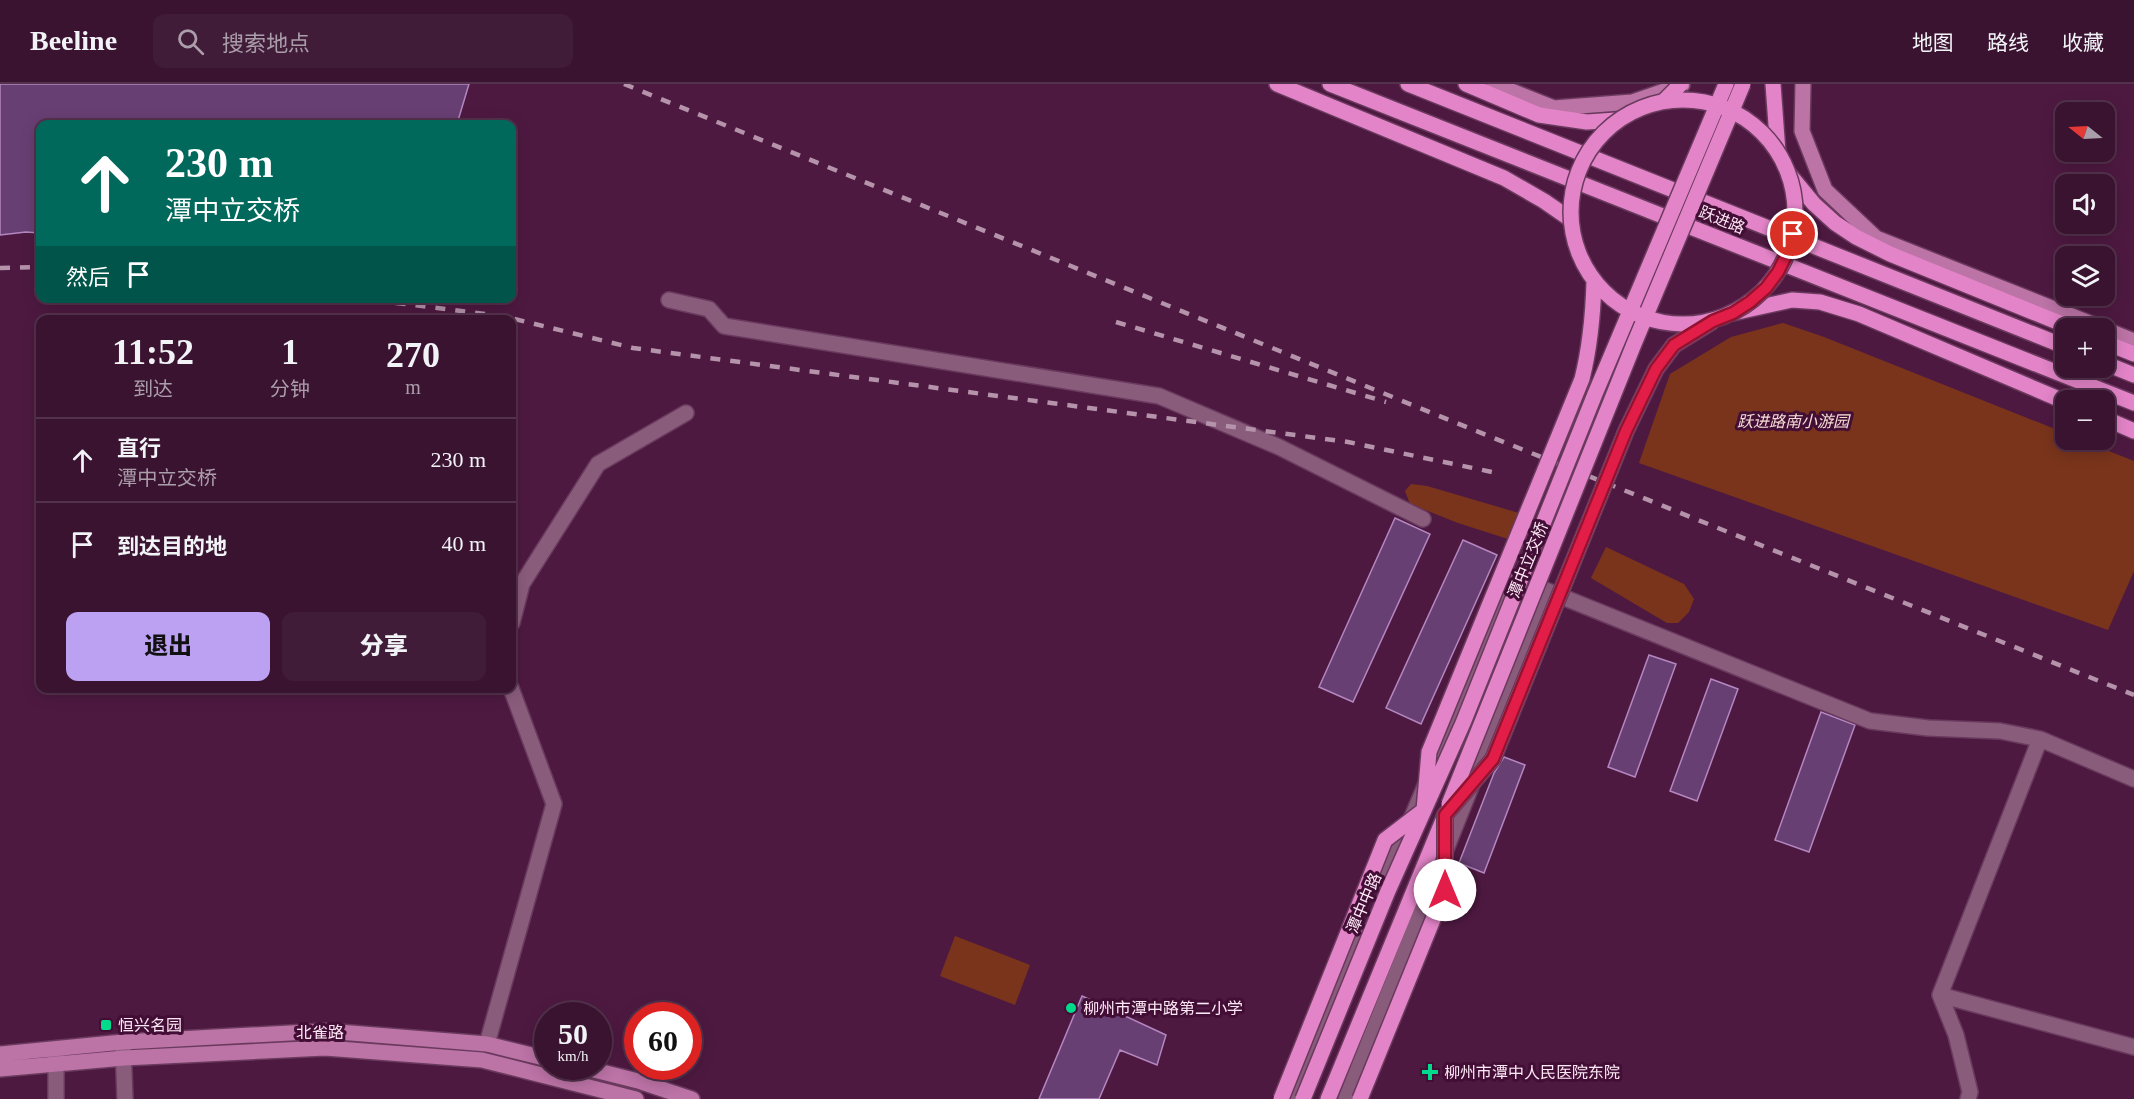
<!DOCTYPE html>
<html lang="zh">
<head>
<meta charset="utf-8">
<style>
  :root { --surface:#3a1331; --page:#411c39; --text:#f1f3f6; --muted:#ab9eab; --line:#54324d; --accent:#bca0f2 }
  body { margin:0; font-family:"Times New Roman","Noto Sans SC",serif; background:var(--page); color:var(--text); height:100vh; display:flex; flex-direction:column; font-size:22px; white-space:nowrap }
  * { box-sizing:border-box; margin:0 }
  p { font-size:20px; color:var(--muted) }
  .icon { flex:none; width:33px; height:33px; fill:none; stroke:currentColor; stroke-width:2; stroke-linecap:round; stroke-linejoin:round }
  .map { position:relative; flex:1; overflow:hidden }
  .sheet { position:absolute; left:36px; top:231px; width:480px; height:378px; display:flex; flex-direction:column; background:var(--surface); border-radius:12px; box-shadow:0 3px 15px #0003,0 0 0 2px var(--line) }
  .sheet>* { flex:none }
  .guide { position:absolute; left:36px; top:36px; width:480px; height:183px; border-radius:12px; box-shadow:0 3px 15px #0003,0 0 0 2px var(--line); background:#00695c; color:#fff; overflow:hidden }
  .needle { width:39px; rotate:288deg }
  .fabs { position:absolute; left:2055px; top:18px; display:grid; gap:12px }
  .fabs a { display:grid; place-items:center; width:60px; height:60px; border-radius:12px; background:var(--surface); box-shadow:0 3px 15px #0003,0 0 0 2px var(--line); font-size:30px }
  .speed { position:absolute; left:534px; top:918px; display:flex; gap:12px; font-size:30px; font-weight:700; text-align:center }
  .speed>* { display:grid; place-content:center; width:78px; height:78px; border-radius:50%; background:var(--surface); box-shadow:0 3px 15px #0003,0 0 0 2px var(--line); line-height:1 }
  .speed small { font-size:15px; font-weight:400 }
  .speed .limit { border:9px solid #d22; background:#fff; color:#111 }
  .pin { position:absolute; display:grid; place-items:center; width:51px; height:51px; color:#fff; margin:-26px; border:3px solid #fff; border-radius:50%; box-shadow:0 2px 6px #0007 }
  .me { position:absolute; width:66px; margin:-33px; rotate:0deg; stroke-linejoin:round; filter:drop-shadow(0 0 4px #0008) }
  .turn { display:flex; align-items:center; gap:21px; height:126px; padding:0 30px; font-size:27px }
  .turn .icon { width:78px; height:78px; stroke-width:2.5 }
  .turn b { display:block; font-size:42px; line-height:51px }
  .then { display:flex; align-items:center; height:57px; padding:0 30px; background:#0003; gap:12px; font-size:22px }
  .eta { display:flex; justify-content:space-evenly; align-items:center; height:102px; text-align:center }
  .eta b { font-size:36px; font-weight:800; line-height:42px }
  .action { display:flex; gap:12px; margin-top:auto; padding:12px 30px }
  .action a { flex:1; height:69px; border-radius:12px; background:var(--accent); color:#111; font-size:24px; font-weight:800; line-height:69px; text-align:center }
  .action a+a { background:var(--page); color:var(--text) }
  ul { padding:0; list-style:none }
  li { display:flex; align-items:center; gap:18px; height:84px; padding:0 30px; border-top:2px solid var(--line) }
  li div { flex:1 }
  li b { display:block; font-size:22px }
  li em { font-style:normal }
  header { display:flex; align-items:center; gap:36px; box-sizing:border-box; height:84px; padding:0 30px; background:var(--surface); border-bottom:2px solid var(--line) }
  header strong { font-size:28px }
  nav { display:flex; gap:33px; margin-inline-start:auto; font-size:21px }
  .search { width:420px; height:54px; background:var(--page); display:flex; align-items:center; gap:15px; box-sizing:border-box; padding:0 21px; border-radius:12px; color:var(--muted); font-size:22px }
  .map>svg:first-child { display:block }
  .green { fill:#7a341c }
  .building { fill:#683f73; stroke:#b487c0; stroke-width:1.5 }
  .lines { fill:none; stroke-linecap:round; stroke-linejoin:round }
  .street-casing { stroke:#6a3a5e; stroke-width:18 }
  .secondary-casing { stroke:#6a3a5e; stroke-width:18 }
  .primary-casing { stroke:#6a3a5e; stroke-width:18 }
  .street { stroke:#8a5c7c; stroke-width:15 }
  .secondary { stroke:#bc73a6; stroke-width:15 }
  .primary { stroke:#e284c7; stroke-width:15 }
  .rail { stroke:#b593ab; stroke-width:4.5; stroke-dasharray:10 10; stroke-linecap:butt }
  .primary-bridge-casing { stroke:#6a3a5e; stroke-width:18; stroke-linecap:butt }
  .primary-bridge { stroke:#e284c7; stroke-width:15 }
  .route-casing { stroke:#92132f; stroke-width:15 }
  .route { stroke:#e11d48; stroke-width:10 }
  .poi-dot { fill:#01d98b; stroke:#430e36; stroke-width:2 }
  .labels { text-anchor:middle; dominant-baseline:central; stroke-width:6; stroke-linejoin:round; paint-order:stroke }
  .street-label { font-size:16px; fill:#fde8f5; stroke:#430e36 }
  .park-label { font-size:16px; font-style:italic; fill:#f4ddd5; stroke:#430e36 }
  .poi-label { font-size:16px; fill:#fde8f5; stroke:#430e36; text-anchor:start }
</style>
</head>
<body>
<header>
<strong>Beeline</strong>
<div class="search"><svg class="icon" aria-label="search" viewBox="0 0 24 24"><circle cx="10" cy="10" r="6"/><path d="M15 15l6 6"/></svg>搜索地点</div>
<nav><a>地图</a><a>路线</a><a>收藏</a></nav>
</header>
<div class="map">
<svg width="2134" height="1015" viewBox="0 0 2134 1015">
  <rect width="100%" height="100%" fill="#4e1941"/>
  <path class="green" d="M 1783,239 L 1824,253 L 2065,349 L 2066,356 L 2081,356 L 2134,377 L 2134,487 L 2108,546 L 1639,379 L 1670,290 L 1731,253 Z
    M 1411,400 L 1427,402 L 1519,429 L 1508,455 L 1458,439 L 1410,420 L 1405,407 Z
    M 1606,463 L 1684,500 L 1694,515 L 1689,528 L 1678,539 L 1667,539 L 1591,494 Z
    M 955,852 L 1030,881 L 1015,921 L 940,892 Z"/>
  <path class="building" d="M 0,0 L 469,0 L 457,40 L 40,40 L 40,149 L 26,148 L 0,151 Z
    M 1395,434 L 1430,450 L 1353,618 L 1319,603 Z
    M 1463,456 L 1497,471 L 1421,640 L 1386,624 Z
    M 1649,571 L 1676,580 L 1635,693 L 1608,683 Z
    M 1711,595 L 1738,605 L 1697,717 L 1670,707 Z
    M 1821,628 L 1855,641 L 1809,768 L 1775,756 Z
    M 1504,673 L 1525,681 L 1484,789 L 1459,779 L 1494,689 Z
    M 1082,912 L 1166,951 L 1157,981 L 1120,966 L 1099,1015 L 1039,1015 Z"/>
  <g class="lines">
    <defs>
      <path id="street" d="M 669,216 L 709,225 L 724,242 L 1159,312 L 1279,363 L 1423,435
        M 512,539 L 522,500 L 598,380 L 686,329
        M 1383,802 L 1513,493 L 1870,637 L 1928,644 L 2000,647 L 2040,655 L 2134,695
        M 1940,911 L 2134,963
        M 487,960 L 554,720 L 511,604
        M 123,961 L 125,1015
        M 56,968 L 56,1015
        M 1294,1015 L 1361,854
        M 1346,1015 L 1549,508
        M 1968,1015 L 1970,1008 L 1956,951 L 1940,911 L 2040,655"/>
      <path id="secondary" d="M 1494,0 L 1554,24 L 1632,18 L 1682,1
        M 1803,0 L 1802,47 L 1825,106 L 1876,154 L 2102,244
        M 2104,245 L 2134,257
        M 0,970 L 123,958 L 326,947 L 487,960 L 548,975
        M 578,982 L 638,997 L 692,1015
        M 0,985 L 124,974 L 325,964 L 482,976 L 636,1015"/>
      <path id="primary" d="M 1277,0 L 1504,94 L 1544,117 L 1570,135
        M 1330,0 L 2134,319
        M 1408,0 L 2066,263
        M 1466,0 L 1539,31 L 1587,38 L 1616,36
        M 1773,0 L 1778,68
        M 1789,90 L 1814,120 L 1835,139 L 1856,153 L 1890,170 L 2072,244
        M 1733,229 L 1792,216 L 1820,218 L 1859,230 L 2066,318
        M 2104,258 L 2134,270
        M 2104,279 L 2134,291
        M 2104,334 L 2134,347
        M 1328,1015 L 1445,731"/>
    </defs>
    <use href="#street" class="street-casing"/>
    <use href="#secondary" class="secondary-casing"/>
    <use href="#primary" class="primary-casing"/>
    <use href="#street" class="street"/>
    <use href="#secondary" class="secondary"/>
    <use href="#primary" class="primary"/>
    <path class="rail" d="M 624,0 L 1454,338 L 2134,611
      M 0,184 L 40,183
      M 356,214 L 502,232 L 633,264 L 1348,358 L 1492,388
      M 1116,238 L 1386,318"/>
    <defs>
      <path id="primary-bridge" d="M1571 128a112 112 0 1 1 224 0a112 112 0 1 1-224 0Z
        M 1665,16 L 1681,0
        M 1449,720 L 1634,260 L 1743,0
        M 1281,1015 L 1385,756 L 1424,726 L 1429,668 L 1582,295 C 1590,263 1593,231 1594,198
        M 1303,1015 L 1388,807 L 1463,639 L 1595,310 L 1726,0
        M 1360,1015 L 1445,806 L 1445,731 L 1493,675 L 1626,347 L 1656,285 L 1674,261 L 1713,237"/>
    </defs>
    <use href="#primary-bridge" class="primary-bridge-casing"/>
    <use href="#primary-bridge" class="primary-bridge"/>
  </g>
  <g class="lines">
    <defs>
      <path id="route" d="M 1445,806 L 1445,731 L 1493,675 L 1626,347 L 1656,285 L 1674,261 L 1713,237 L 1733,229 L 1750,218 L 1766,204 L 1778,188 L 1787,170 L 1793,150"/>
    </defs>
    <use href="#route" class="route-casing"/>
    <use href="#route" class="route"/>
  </g>
  <g class="poi-dot">
    <circle cx="1071" cy="924" r="6"/>
    <rect x="100" y="935" width="12" height="12" rx="3"/>
    <path d="M1427 979h6v6h6v6h-6v6h-6v-6h-6v-6h6z"/>
  </g>
  <g class="labels">
    <g class="street-label">
      <text transform="translate(1722 136) rotate(22)">跃进路</text>
      <text transform="translate(1528 476) rotate(-68)">潭中立交桥</text>
      <text transform="translate(1364 819) rotate(-67)">潭中中路</text>
      <text x="320" y="948">北雀路</text>
    </g>
    <g class="park-label">
      <text x="1793" y="337">跃进路南小游园</text>
    </g>
    <g class="poi-label">
      <text x="1083" y="924">柳州市潭中路第二小学</text>
      <text x="118" y="941">恒兴名园</text>
      <text x="1444" y="988">柳州市潭中人民医院东院</text>
    </g>
  </g>
</svg>
<div class="fabs">
<a><svg class="needle" viewBox="-14 -14 28 28"><path d="M0-13l5 13h-10z" fill="#e53935"/><path d="M0 13l5-13h-10z" fill="#ab9eab"/></svg></a>
<a><svg class="icon" aria-label="sound" viewBox="0 0 24 24"><path d="M4 9h4l5-4v14l-5-4H4zM17 9q2 3 0 6"/></svg></a>
<a><svg class="icon" aria-label="layers" viewBox="0 0 24 24"><path d="M12 4l9 5-9 5-9-5zM3 14l9 5 9-5"/></svg></a>
<a>+</a>
<a>−</a>
</div>
<div class="speed"><div>50<small>km/h</small></div><div class="limit">60</div></div>
<div class="pin" style="left:1793px;top:150px;background:#d93025"><svg class="icon" aria-label="arrive" viewBox="0 0 24 24"><path d="M6 21V4h12l-3 4 3 4H6"/></svg></div>
<svg class="me" style="left:1445px;top:806px" viewBox="-20 -20 40 40"><circle r="19" fill="#fff"/><path d="M0-13L10 11 0 6-10 11z" fill="#e11d48"/></svg>
<div class="guide">
<div class="turn"><svg class="icon" aria-label="ahead" viewBox="0 0 24 24"><path d="M12 20V5M6 11l6-6 6 6"/></svg><div><b>230 m</b>潭中立交桥</div></div>
<div class="then">然后<svg class="icon" aria-label="arrive" viewBox="0 0 24 24"><path d="M6 21V4h12l-3 4 3 4H6"/></svg></div>
</div>
<section class="sheet">
<div class="eta">
<div><b>11:52</b><p>到达</p></div>
<div><b>1</b><p>分钟</p></div>
<div><b>270</b><p>m</p></div>
</div>
<ul>
<li><svg class="icon" aria-label="ahead" viewBox="0 0 24 24"><path d="M12 20V5M6 11l6-6 6 6"/></svg><div><b>直行</b><p>潭中立交桥</p></div><em>230 m</em></li>
<li><svg class="icon" aria-label="arrive" viewBox="0 0 24 24"><path d="M6 21V4h12l-3 4 3 4H6"/></svg><div><b>到达目的地</b></div><em>40 m</em></li>
</ul>
<div class="action"><a>退出</a><a>分享</a></div>
</section>
</div>
</body>
</html>
